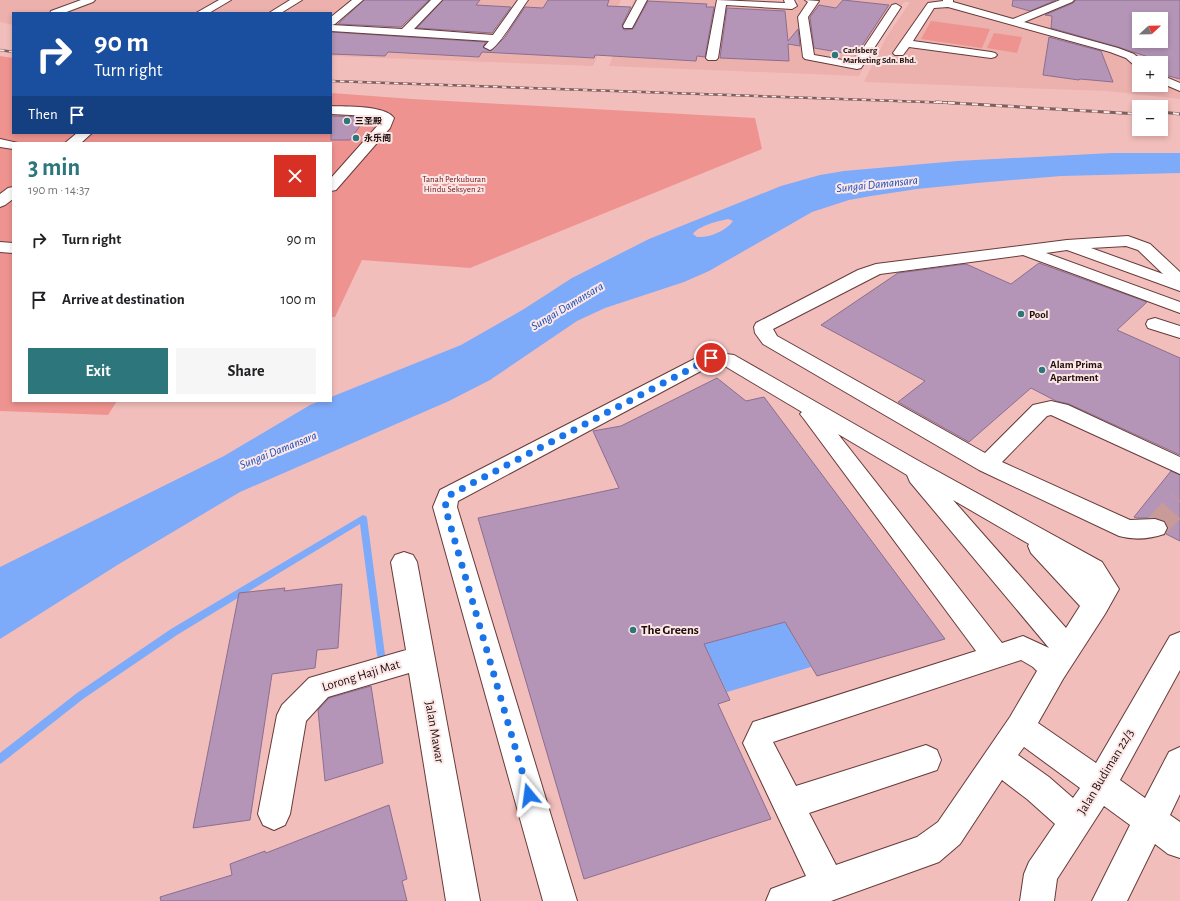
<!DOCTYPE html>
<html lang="en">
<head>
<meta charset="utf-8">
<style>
  :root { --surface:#fff; --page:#f6f6f6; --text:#202124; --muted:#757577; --accent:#2d777c }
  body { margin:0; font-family:"Alegreya Sans","Noto Sans SC",sans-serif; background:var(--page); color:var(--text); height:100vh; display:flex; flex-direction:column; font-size:15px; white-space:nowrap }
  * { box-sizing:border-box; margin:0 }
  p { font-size:13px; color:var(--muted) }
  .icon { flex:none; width:22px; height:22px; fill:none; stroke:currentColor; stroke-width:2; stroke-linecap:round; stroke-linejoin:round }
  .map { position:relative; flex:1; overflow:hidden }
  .drawer { position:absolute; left:12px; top:142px; width:320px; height:260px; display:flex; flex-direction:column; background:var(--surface); border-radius:0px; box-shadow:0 2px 6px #0003 }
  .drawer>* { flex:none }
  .top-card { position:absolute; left:12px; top:12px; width:320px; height:122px; border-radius:0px; box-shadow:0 2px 6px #0003; background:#1a4fa0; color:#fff; overflow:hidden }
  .needle { width:26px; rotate:68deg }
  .fabs { position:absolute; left:1132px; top:12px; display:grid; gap:8px }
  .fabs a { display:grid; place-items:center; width:36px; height:36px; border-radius:0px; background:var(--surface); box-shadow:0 2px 6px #0003; font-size:20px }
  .pin { position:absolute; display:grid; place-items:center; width:34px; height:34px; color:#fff; margin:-17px; border:2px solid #fff; border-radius:50%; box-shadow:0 1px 4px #0007 }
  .me { position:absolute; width:44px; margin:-22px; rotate:344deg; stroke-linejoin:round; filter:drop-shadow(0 0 3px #0008) }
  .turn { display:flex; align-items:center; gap:14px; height:84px; padding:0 16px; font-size:18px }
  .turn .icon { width:52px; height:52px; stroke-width:2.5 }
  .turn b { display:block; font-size:28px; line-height:34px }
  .then { display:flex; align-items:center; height:38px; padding:0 16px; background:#0003; gap:8px; font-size:15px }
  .round { display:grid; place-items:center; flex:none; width:42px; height:42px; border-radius:0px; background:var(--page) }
  .headline { display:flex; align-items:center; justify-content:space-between; height:68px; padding:0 16px }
  h1 { font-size:24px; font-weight:700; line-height:30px; color:var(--accent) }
  .primary-button { display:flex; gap:8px; margin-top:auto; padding:8px 16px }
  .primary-button a { flex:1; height:46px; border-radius:0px; background:var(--accent); color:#fff; font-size:16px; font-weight:700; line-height:46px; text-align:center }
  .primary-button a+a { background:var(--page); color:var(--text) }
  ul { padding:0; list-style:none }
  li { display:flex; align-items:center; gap:12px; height:60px; padding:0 16px }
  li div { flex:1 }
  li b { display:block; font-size:15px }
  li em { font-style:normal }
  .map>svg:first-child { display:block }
  .built { fill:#ecb0ad; fill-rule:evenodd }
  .green { fill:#ef9390 }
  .water { fill:#7eaafa; fill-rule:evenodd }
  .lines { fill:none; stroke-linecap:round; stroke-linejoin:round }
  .stream { fill:#7eaafa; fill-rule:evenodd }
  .building { fill:#b495b8; stroke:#8b6e8f; fill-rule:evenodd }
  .minor-tunnel { stroke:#c89b98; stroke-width:24; stroke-dasharray:24 12; stroke-linecap:butt }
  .minor-casing { stroke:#663b3a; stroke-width:2 }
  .minor { fill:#fff; fill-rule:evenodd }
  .rail-far1-casing { stroke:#815f5d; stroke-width:2.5 }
  .rail-casing { stroke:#815f5d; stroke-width:3 }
  .rail-far1 { stroke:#fde7e6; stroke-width:1.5; stroke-dasharray:4.5; stroke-linecap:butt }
  .rail { stroke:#fde7e6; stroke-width:2; stroke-dasharray:6; stroke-linecap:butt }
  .route { stroke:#1a73e8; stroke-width:7; stroke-dasharray:0 12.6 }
  .poi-dot { fill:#2d777c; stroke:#fde7e6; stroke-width:1.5 }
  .labels { text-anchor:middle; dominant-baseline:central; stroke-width:4; stroke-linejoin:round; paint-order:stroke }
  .far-poi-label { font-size:9px; font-weight:bold; fill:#1f0e0d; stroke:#fde7e6; text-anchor:start }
  .far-park-label { font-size:9px; fill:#69191e; stroke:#fde7e6 }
  .poi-label { font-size:11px; font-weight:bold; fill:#1f0e0d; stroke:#fde7e6; text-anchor:start }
  .water-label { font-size:12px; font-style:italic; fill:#124cbe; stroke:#fde7e6 }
  .near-poi-label { font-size:13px; font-weight:bold; fill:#1f0e0d; stroke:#fde7e6; text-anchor:start }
  .near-street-label { font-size:13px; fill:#1f0e0d; stroke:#fde7e6 }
</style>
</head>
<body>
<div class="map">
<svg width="1180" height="901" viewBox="0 0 1180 901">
  <rect width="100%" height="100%" fill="#f2bebb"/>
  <path class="built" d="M 0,0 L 621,0 L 593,66 L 331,56 L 331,13 L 13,13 L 13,25 L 0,22 Z
    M 634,0 L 749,0 L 798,3 L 798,0 L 1180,0 L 1180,99 L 1107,91 L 864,82 L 886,38 L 910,2 L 904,2 L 891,19 L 879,37 L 859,76 L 609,66 ZM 1139,19 L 1161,19 L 1161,41 L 1139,41 ZM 1139,63 L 1161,63 L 1161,85 L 1139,85 Z"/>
  <path class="green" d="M 931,21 L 990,29 L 982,48 L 921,39 Z
    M 994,33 L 1022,37 L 1017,53 L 987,48 Z
    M 0,56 L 13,58 L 13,133 L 331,133 L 331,93 L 412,99 L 755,118 L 762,149 L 470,268 L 362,260 L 335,317 L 331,317 L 331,143 L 13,143 L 13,401 L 117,401 L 108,415 L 0,411 Z"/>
  <path class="water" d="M 1112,153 L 1180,153 L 1180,173 L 1061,176 L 977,183 L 917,189 L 871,196 L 849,200 L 812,212 L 709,271 L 684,282 L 605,308 L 577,321 L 490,380 L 449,401 L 240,492 L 119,564 L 0,639 L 0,567 L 224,456 L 310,405 L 320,401 L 331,401 L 331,397 L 461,345 L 524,309 L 572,278 L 649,239 L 781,186 L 820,175 L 844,171 L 957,161 ZM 728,219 L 733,221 C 726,231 709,238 697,237 L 693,234 C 698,226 718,221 728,219 Z
    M 785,622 L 811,667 L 727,692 L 704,644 Z"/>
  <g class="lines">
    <path class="stream" d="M 363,515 L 366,516 L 367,518 L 385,655 L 384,658 L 381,659 L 378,658 L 377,655 L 360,524 L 177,635 L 83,699 L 3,762 L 0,764 L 0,753 L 77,693 L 171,629 Z"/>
  </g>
  <path class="building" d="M 364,0 L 429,0 L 401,27 L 338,24 Z
    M 443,0 L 480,0 L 476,5 L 511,7 L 492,33 L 417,28 Z
    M 548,0 L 609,0 L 607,6 L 631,7 L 622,25 L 624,30 L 633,29 L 648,1 L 707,4 L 706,7 L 714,7 L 705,57 L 697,56 L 696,61 L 595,55 L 594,58 L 482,52 L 479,57 L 388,52 L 385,56 L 331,54 L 331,32 L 486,42 L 483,47 L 491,51 L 505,37 L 525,7 L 543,8 Z
    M 843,0 L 889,5 L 856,55 L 814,48 L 810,17 L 819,5 L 836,8 Z
    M 1013,0 L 1056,0 L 1030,11 L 1012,6 Z
    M 1076,0 L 1180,0 L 1180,79 L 1161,74 L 1161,61 L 1118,47 L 1051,28 L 1052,16 L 1045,15 L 1073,3 ZM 1139,19 L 1161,19 L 1161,41 L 1139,41 Z
    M 727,8 L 785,11 L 788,41 L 798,29 L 800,46 L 788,44 L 789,61 L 720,58 Z
    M 1049,37 L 1101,51 L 1113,82 L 1080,79 L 1079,80 L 1043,75 Z
    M 331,116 L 366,117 L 350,140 L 331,140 Z
    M 1039,263 L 1147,302 L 1117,330 L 1180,358 L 1180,455 L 1069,404 L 1056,401 L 1031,388 L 969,442 L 898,402 L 925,381 L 821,325 L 898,273 L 966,264 L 1011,284 Z
    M 717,378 L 746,401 L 764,397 L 945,639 L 817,676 L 785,622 L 704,644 L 730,700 L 718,704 L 771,819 L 584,879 L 478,518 L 619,488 L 593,431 L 621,426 Z
    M 1171,471 L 1180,475 L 1180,541 L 1166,534 L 1168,527 L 1164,521 L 1155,518 L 1137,518 L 1134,517 Z
    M 342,584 L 338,648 L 317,650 L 315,668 L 272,674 L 250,820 L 193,828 L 239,593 L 285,588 L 284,591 Z
    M 371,686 L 383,763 L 325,781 L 318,710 L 329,698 Z
    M 389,805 L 407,879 L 402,881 L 407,901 L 161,901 L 160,897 L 232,875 L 230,864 L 265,851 L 266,853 Z"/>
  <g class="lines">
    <path class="minor-tunnel" d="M 1155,528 L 1180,501"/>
    <defs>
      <path id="minor" d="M 81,0 L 95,0 L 93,2 L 64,13 L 50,13 L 51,11 Z
        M 219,0 L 231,0 L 209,13 L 196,13 Z
        M 290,0 L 302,0 L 281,13 L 269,13 Z
        M 352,0 L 363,0 L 335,24 L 332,25 L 402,29 L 431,0 L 442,0 L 414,29 L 493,35 L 518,0 L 528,0 C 521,9 498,48 490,50 L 484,47 L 489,41 L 331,31 L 331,17 Z
        M 637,0 L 647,0 L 632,28 L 624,28 L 623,26 Z
        M 717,0 L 785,3 L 784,0 L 794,0 L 797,6 L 792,9 L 726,5 L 718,58 L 716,60 L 708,60 L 706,58 Z
        M 805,0 L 819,1 L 808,17 L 814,55 L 854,62 L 892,5 L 896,4 L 901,7 L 861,68 L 857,69 L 805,59 L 803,57 L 798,17 L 808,2 Z
        M 943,0 L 953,0 L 953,2 L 1013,19 L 1060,0 L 1074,0 L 1072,2 L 1024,22 L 1118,48 L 1134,54 L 1144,63 L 1139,63 L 1139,67 L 1135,66 L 1126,58 L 1110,52 L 948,7 L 934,8 L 913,41 L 991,52 L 995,53 L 997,55 L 995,57 L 991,58 L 909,47 L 903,55 L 895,55 L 893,53 L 928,3 L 943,1 Z
        M 1161,75 L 1180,83 L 1180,91 L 1161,83 Z
        M 331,106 C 346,107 385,105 394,118 L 390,128 L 336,190 L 331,191 L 331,178 L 379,124 L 381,119 L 370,116 L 331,114 Z
        M 77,133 L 92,133 L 81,143 L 65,143 Z
        M 0,139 L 18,143 L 13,143 L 13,149 L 0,147 Z
        M 13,187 L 13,199 L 5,205 L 0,207 L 0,194 L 8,188 Z
        M 1128,236 L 1150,244 L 1180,272 L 1180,291 L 1067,250 L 1046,253 L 1180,302 L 1180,313 L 1023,255 L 880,274 L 773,329 L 777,336 L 985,453 L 1033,405 L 1051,401 L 1068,405 L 1180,457 L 1180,474 L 1051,415 L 1047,416 L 1002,462 L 1130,520 L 1155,519 L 1164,522 L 1167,528 L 1164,534 C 1150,539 1133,540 1119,536 L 979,470 L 763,344 L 755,333 L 754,327 L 756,323 L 858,270 L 876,264 L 1067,240 ZM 1126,246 L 1138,250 L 1163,274 L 1091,248 Z
        M 0,242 L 13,243 L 13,253 L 0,252 Z
        M 1155,318 L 1180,326 L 1180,338 L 1148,328 L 1146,324 L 1148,320 Z
        M 711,352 L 734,355 L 917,460 L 1102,562 L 1119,589 L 1105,614 L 1063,679 L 1038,723 L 1096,763 L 1170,636 L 1180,632 L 1180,670 L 1120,780 L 1145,798 L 1169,752 L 1180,747 L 1180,794 L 1170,815 L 1180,822 L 1180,858 L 1168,854 L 1155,844 L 1127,901 L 1092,901 L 1130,825 L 1104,806 L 1057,879 L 1054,901 L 1020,901 L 1024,874 L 1029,862 L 1055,824 L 1027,799 L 1002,780 L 960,844 L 939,862 L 831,901 L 766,901 L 771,889 L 806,876 L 743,743 L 753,722 L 976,651 L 804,419 L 800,414 L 802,412 L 723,365 L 714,364 L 458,501 L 457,507 L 577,901 L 543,901 L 433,507 L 440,490 L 704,354 ZM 838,434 L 907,475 L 910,482 L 1049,648 L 1023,636 L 1002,643 ZM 953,500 L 1029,544 L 1028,546 L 1031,553 L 1080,606 L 1066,628 ZM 1021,660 L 1033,667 L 1037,671 L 1010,717 L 938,822 L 917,837 L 836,865 L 809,813 L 937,770 L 941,760 L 937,750 L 926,745 L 796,786 L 773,742 ZM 1024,747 L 1080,788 L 1073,798 L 1049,777 L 1018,755 Z
        M 404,552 L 413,555 L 417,562 L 480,901 L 446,901 L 409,673 L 328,697 L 306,721 L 290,814 L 285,825 L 274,830 L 263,825 L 258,814 L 277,715 L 282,705 L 309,678 L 406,650 L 391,562 L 395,555 Z"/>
    </defs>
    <use href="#minor" class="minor-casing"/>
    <use href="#minor" class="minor"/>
    <defs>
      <path id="rail-far1" d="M 0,50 L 13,52
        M 331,81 L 955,103"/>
      <path id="rail" d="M 936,102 L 1139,114
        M 1161,112 L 1180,114"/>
    </defs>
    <use href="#rail-far1" class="rail-far1-casing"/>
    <use href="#rail" class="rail-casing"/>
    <use href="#rail-far1" class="rail-far1"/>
    <use href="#rail" class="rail"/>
  </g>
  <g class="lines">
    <path class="route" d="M 529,795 L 445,507 L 448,496 L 711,358"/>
  </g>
  <g class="poi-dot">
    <circle cx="835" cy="55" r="4"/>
    <circle cx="347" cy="121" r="4"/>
    <circle cx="356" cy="138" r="4"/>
    <circle cx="1021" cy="314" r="4"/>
    <circle cx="1042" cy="370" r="4"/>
    <circle cx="633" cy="630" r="4"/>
  </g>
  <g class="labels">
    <g class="far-poi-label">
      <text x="843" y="50">Carlsberg<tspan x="843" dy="10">Marketing Sdn. Bhd.</tspan></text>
      <text x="355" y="121">三圣殿</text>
      <text x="364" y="138">永乐阁</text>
    </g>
    <g class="far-park-label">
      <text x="454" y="179">Tanah Perkuburan<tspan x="454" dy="10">Hindu Seksyen 21</tspan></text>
    </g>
    <g class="poi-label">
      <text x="1029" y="314">Pool</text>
      <text x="1050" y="364">Alam Prima<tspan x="1050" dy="13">Apartment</tspan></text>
    </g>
    <g class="water-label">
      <text transform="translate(877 184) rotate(-6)">Sungai Damansara</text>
      <text transform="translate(567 306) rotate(-31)">Sungai Damansara</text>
      <text transform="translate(278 450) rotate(-22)">Sungai Damansara</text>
    </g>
    <g class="near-poi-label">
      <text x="641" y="630">The Greens</text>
    </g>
    <g class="near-street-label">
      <text transform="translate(361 676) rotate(-17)">Lorong Haji Mat</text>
      <text transform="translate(434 732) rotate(80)">Jalan Mawar</text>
      <text transform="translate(1106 772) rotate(-59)">Jalan Budiman 22/3</text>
    </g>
  </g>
</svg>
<div class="fabs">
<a><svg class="needle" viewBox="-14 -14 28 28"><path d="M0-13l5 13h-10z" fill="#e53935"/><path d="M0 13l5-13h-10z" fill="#757577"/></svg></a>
<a>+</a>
<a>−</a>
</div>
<div class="pin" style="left:711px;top:358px;background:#d93025"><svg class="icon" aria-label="arrive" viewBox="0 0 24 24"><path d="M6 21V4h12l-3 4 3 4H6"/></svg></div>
<svg class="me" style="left:529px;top:795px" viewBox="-20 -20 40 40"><path d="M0-17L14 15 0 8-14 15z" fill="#1a73e8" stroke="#fff" stroke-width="4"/></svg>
<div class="top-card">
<div class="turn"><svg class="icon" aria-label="right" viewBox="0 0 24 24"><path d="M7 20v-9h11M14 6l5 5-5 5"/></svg><div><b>90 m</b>Turn right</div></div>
<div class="then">Then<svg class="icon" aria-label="arrive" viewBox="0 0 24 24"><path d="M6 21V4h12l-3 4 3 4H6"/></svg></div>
</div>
<section class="drawer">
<div class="headline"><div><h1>3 min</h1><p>190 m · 14:37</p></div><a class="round" style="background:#d93025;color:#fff"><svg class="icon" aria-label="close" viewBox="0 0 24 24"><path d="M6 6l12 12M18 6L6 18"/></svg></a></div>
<ul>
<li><svg class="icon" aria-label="right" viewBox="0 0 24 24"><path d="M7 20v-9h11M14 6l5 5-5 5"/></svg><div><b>Turn right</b></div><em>90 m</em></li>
<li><svg class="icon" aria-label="arrive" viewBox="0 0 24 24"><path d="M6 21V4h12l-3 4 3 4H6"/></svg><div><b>Arrive at destination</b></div><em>100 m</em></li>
</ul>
<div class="primary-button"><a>Exit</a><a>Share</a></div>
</section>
</div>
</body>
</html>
